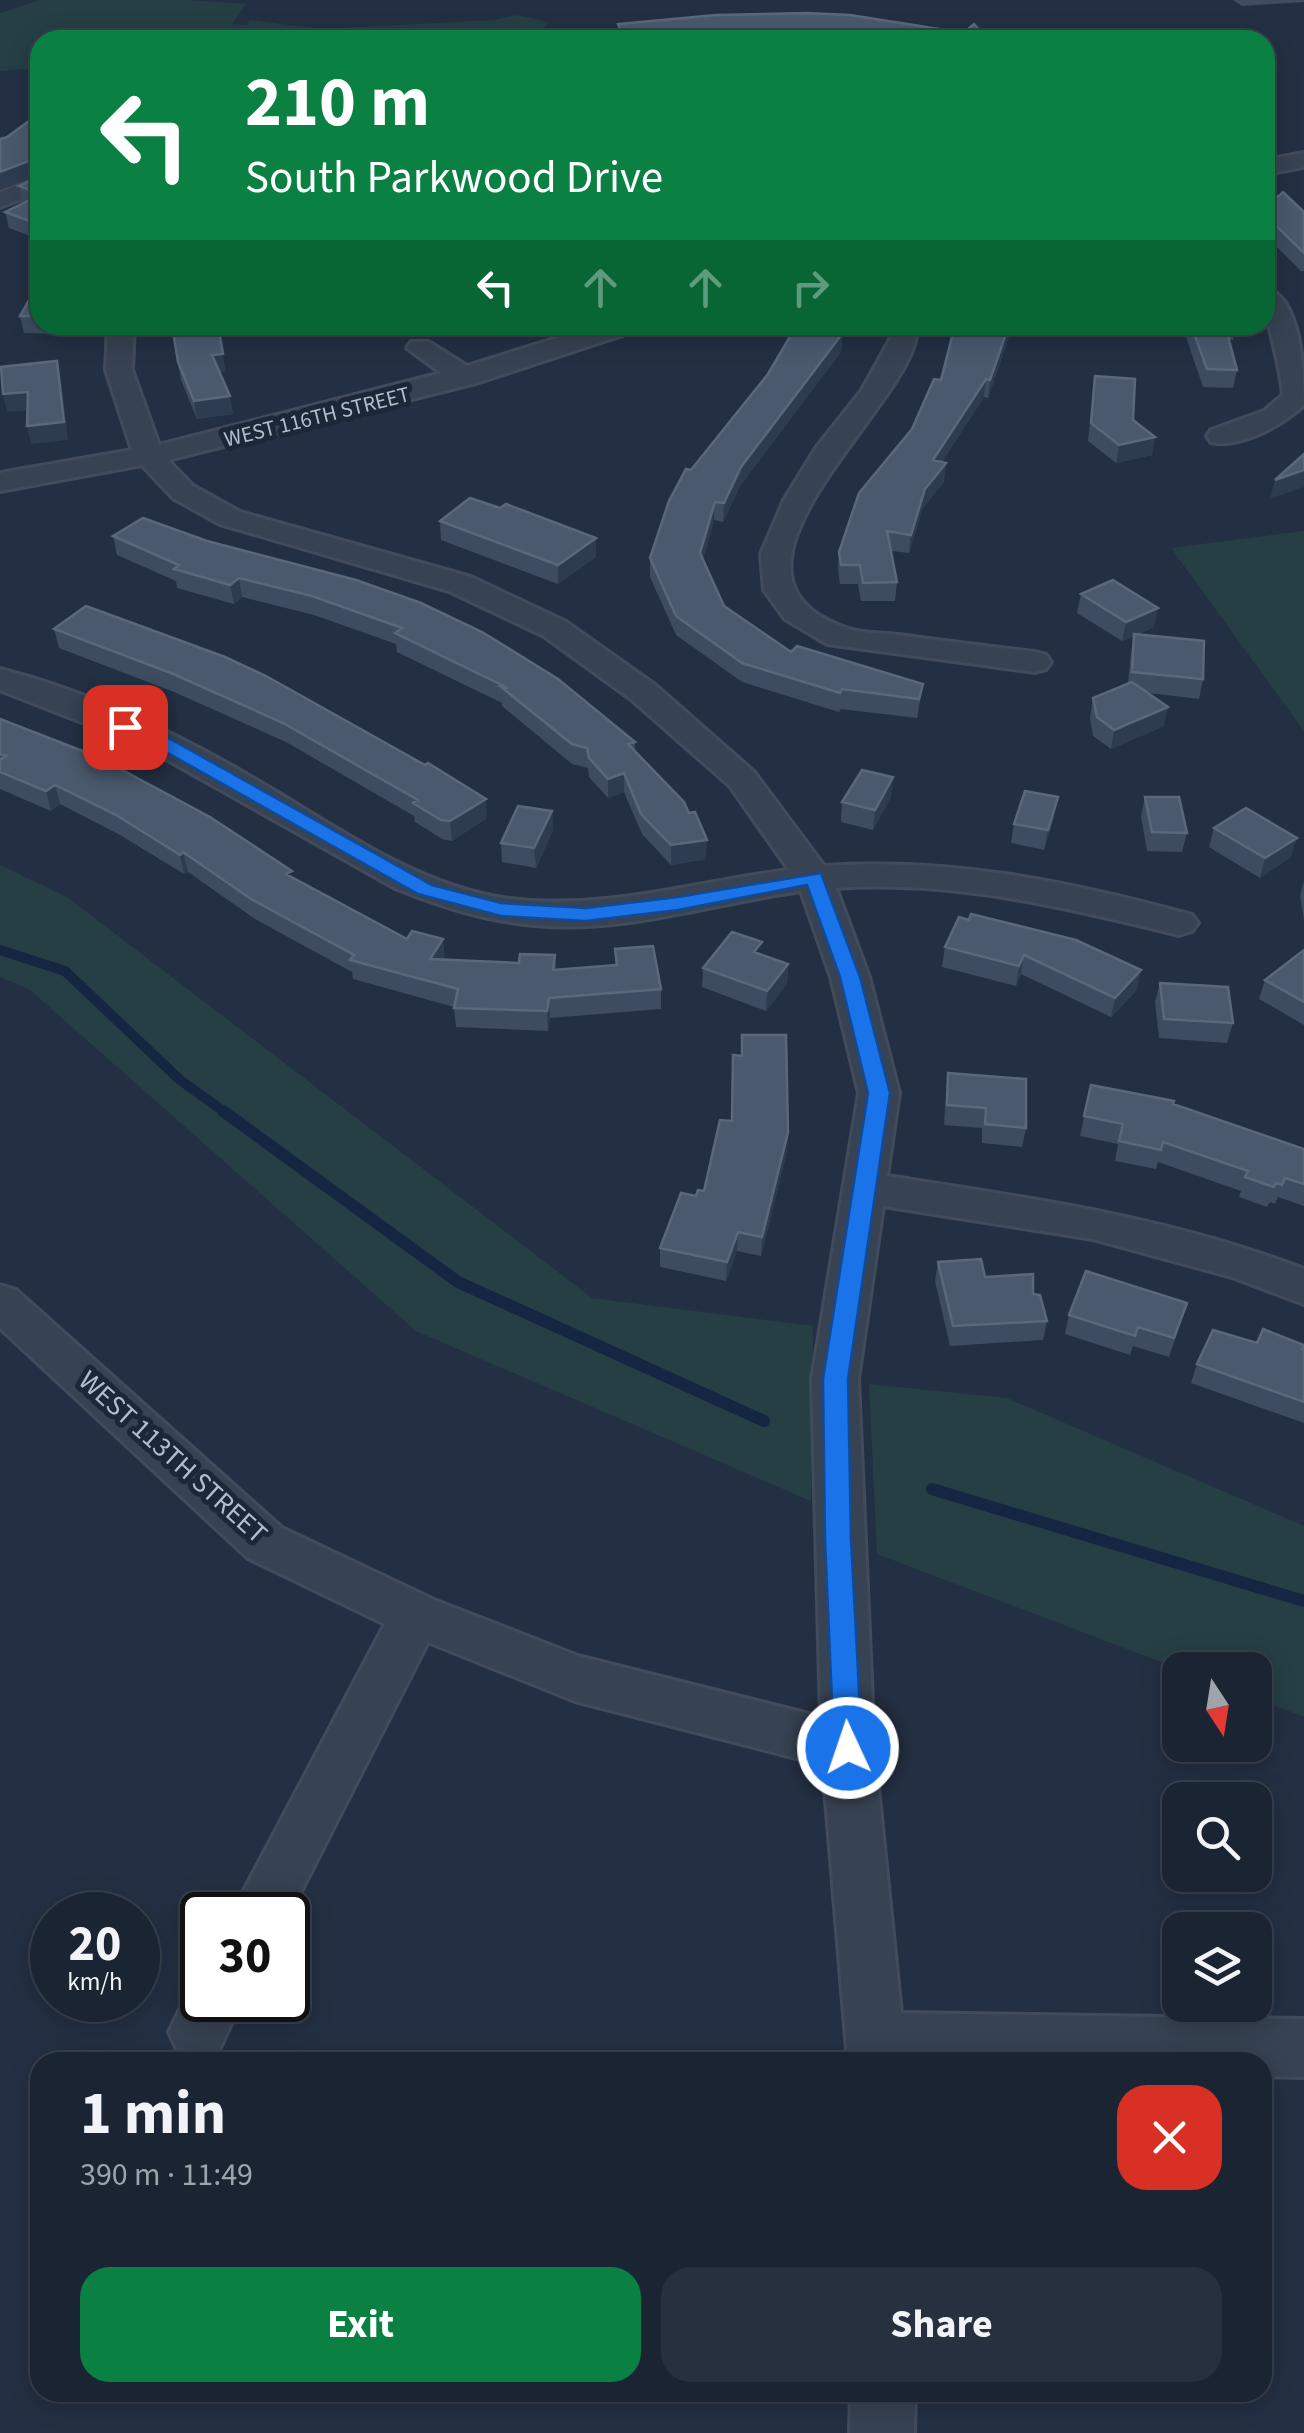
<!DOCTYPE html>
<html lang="en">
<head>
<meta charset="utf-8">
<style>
  :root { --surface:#1a2432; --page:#27303e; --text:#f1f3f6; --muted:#9fa4ac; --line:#38414d; --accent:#0b8043 }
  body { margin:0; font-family:"Source Sans 3",sans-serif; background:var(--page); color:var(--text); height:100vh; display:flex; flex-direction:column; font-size:38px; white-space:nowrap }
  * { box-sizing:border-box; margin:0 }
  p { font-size:32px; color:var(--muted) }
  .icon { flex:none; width:55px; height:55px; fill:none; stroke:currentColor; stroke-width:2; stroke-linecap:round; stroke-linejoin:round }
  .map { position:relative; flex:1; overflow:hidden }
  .sheet { position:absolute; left:30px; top:2052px; width:1242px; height:350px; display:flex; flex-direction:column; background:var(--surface); border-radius:30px; box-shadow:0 5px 25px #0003,0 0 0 2px var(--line) }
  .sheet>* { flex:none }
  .hud { position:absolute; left:30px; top:30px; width:1245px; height:305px; border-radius:30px; box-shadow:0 5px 25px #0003,0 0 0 2px var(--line); background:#0b8043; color:#fff; overflow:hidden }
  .needle { width:65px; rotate:168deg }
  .controls { position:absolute; left:1162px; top:1652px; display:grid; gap:20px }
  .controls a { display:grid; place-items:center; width:110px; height:110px; border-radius:20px; background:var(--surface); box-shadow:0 5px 25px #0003,0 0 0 2px var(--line); font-size:50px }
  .speed { position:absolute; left:30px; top:1892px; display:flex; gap:20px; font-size:50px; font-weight:700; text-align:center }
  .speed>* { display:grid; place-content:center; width:130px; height:130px; border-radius:50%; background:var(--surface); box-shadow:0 5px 25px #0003,0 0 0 2px var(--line); line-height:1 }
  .speed small { font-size:25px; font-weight:400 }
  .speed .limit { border:5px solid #111; border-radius:15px; background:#fff; color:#111 }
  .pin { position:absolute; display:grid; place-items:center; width:85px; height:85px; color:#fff; margin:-42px; border-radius:20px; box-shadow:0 5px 15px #0006 }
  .me { position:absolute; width:110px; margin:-55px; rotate:357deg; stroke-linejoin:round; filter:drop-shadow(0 0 8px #0008) }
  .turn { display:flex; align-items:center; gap:35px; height:210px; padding:0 50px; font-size:45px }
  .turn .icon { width:130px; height:130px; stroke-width:2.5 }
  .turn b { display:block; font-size:70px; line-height:85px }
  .lanes { display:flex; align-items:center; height:95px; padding:0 50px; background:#0003; justify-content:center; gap:50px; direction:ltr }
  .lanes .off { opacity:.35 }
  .round { display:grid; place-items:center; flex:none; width:105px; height:105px; border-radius:30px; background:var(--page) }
  .overview { display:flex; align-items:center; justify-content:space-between; height:170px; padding:0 50px }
  h1 { font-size:60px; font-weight:700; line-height:75px }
  .cta { display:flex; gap:20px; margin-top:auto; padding:20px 50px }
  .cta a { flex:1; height:115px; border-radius:30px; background:var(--accent); color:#fff; font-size:40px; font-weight:700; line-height:115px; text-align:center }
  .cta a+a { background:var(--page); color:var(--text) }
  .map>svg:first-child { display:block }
  .green { fill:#253f44 }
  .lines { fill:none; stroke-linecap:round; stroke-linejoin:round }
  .stream-far1 { stroke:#142642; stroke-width:10 }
  .stream { stroke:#142642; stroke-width:12 }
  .minor-casing { stroke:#414b5b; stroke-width:6 }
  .minor { fill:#374252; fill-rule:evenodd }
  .wall { fill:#3d4c61 }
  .shaded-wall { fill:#2d3c50 }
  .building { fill:#4a596d; stroke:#5a687c; stroke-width:2.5 }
  .route { fill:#1a73e8; stroke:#114b97; stroke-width:2.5 }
  .labels { text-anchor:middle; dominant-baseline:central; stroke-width:10; stroke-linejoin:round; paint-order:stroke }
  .far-street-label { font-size:22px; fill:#b4bdcc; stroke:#1c2737 }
  .street-label { font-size:28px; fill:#b4bdcc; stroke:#1c2737 }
</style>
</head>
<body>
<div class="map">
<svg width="1304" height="2433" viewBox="0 0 1304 2433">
  <rect width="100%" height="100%" fill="#233043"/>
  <path class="green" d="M 40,0 L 189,0 L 246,4 L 232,24 L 246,25 L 250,20 L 321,29 L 493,20 L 517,15 L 549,22 L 538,32 L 428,40 L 40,40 L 40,68 L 0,71 L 0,13 Z
    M 1304,531 L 1304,731 L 1171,548 Z
    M 0,865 L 67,897 L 592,1298 L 813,1326 L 811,1501 L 416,1331 L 29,989 L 0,977 Z
    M 869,1384 L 1007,1398 L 1304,1526 L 1304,1717 L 1255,1698 L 1255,1670 L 1182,1670 L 877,1554 Z"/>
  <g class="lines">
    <path class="stream-far1" d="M 0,950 L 65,971 L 180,1080 L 226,1113"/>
    <path class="stream" d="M 223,1111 L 458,1282 L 764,1421
      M 932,1489 L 1304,1601"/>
    <defs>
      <path id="minor" d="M 1304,153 L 1304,167 L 1265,174 L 1265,160 Z
        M 40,177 L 40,192 L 0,207 L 0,192 Z
        M 1265,288 C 1302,297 1304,375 1304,405 C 1283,424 1241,449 1211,442 L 1207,436 L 1211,430 L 1264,411 L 1283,395 C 1280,358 1265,325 1265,288 Z
        M 108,325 L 134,325 L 132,370 L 159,445 L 441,373 L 407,348 L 411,342 L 429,342 L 467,366 L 599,325 L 639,325 L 635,331 L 476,383 L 168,460 L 193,486 L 240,512 L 471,577 L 566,622 L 655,685 L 754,772 L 824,866 C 949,857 1072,882 1192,915 L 1198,923 L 1192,931 L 1179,935 C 1066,907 953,880 836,888 L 869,977 L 899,1093 L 887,1176 C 1030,1198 1168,1217 1304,1269 L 1304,1304 L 1232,1277 L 1093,1239 L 883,1206 L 858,1379 L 874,1748 L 901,2013 L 1304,2019 L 1304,2077 L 1262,2076 L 1262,2062 L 848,2062 L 823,1765 L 575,1701 L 428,1642 L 288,1917 L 231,1915 L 385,1624 L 248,1558 L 0,1328 L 0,1285 L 16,1290 L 282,1528 L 434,1600 L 578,1656 L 821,1717 L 812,1379 L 859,1093 L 831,977 L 801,891 C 713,903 624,934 535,925 C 486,921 440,906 395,888 L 143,746 L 0,690 L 0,669 C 87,691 174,732 251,777 C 330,822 411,884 503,898 C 601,912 694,882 789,870 L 730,786 L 631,699 L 544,636 L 449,591 L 220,524 L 173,498 L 142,465 L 0,491 L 0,473 L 132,450 L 106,370 Z
        M 890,325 L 916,325 C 929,393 684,572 846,628 C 862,634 882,633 899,635 C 944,641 990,647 1035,652 L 1046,655 L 1051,662 L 1046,669 L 1035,672 L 827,644 L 785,619 L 764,590 L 761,554 L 784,500 L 816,448 L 862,390 L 892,336 Z
        M 202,1976 L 202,2000 L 242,2000 L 218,2052 L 198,2061 L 178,2052 L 169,2032 L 194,1980 Z
        M 851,2392 L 915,2392 L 914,2433 L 850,2433 Z"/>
    </defs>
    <use href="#minor" class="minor-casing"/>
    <use href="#minor" class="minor"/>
  </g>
  <path class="wall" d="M 1233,0 L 1304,0 L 1304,2 L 1242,6 Z
    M 40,113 L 40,240 L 9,228 L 5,212 L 23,203 L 19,186 L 40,177 L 39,175 L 0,190 L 7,137 Z
    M 1265,188 L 1304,212 L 1304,271 L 1301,271 L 1265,235 Z
    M 40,281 L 40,325 L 67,325 L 62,334 L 24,333 L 20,316 Z
    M 172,325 L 225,325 L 220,336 L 225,371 L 220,372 L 233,414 L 197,419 L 181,380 Z
    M 955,325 L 1013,325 L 988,398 L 984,397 L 942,462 L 944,482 L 923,508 L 909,553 L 891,551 L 897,582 L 895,601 L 861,601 L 858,584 L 840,584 L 838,571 L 839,552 L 941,380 Z
    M 1182,325 L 1236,325 L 1233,340 L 1229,340 L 1237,370 L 1233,388 L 1203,387 Z
    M 842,334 L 841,352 L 740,486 L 723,522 L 714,520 L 703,560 L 724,606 L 791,652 L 923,684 L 917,718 L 841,709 L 839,712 L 742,682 L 676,635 L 650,577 L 650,558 L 691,470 Z
    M 1095,376 L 1133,420 L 1155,437 L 1152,455 L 1116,463 L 1088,441 Z
    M 500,508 L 596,538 L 596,557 L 558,584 L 441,540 L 440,521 Z
    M 113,536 L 207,541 L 356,580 L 635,742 L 635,751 L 706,859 L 671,865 L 642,834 L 624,792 L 608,798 L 589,777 L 588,768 L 572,764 L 502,706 L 502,703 L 397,652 L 396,644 L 314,615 L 242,597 L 234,604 L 177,588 L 176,581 L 117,555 Z
    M 1081,594 L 1154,627 L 1137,635 L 1203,679 L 1199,699 L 1149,693 L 1164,726 L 1111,749 L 1093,736 L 1090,718 L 1093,698 L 1128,683 L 1131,653 L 1134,636 L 1122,641 L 1077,613 Z
    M 86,606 L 487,818 L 452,841 L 442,839 L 415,822 L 414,816 L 286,742 L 174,692 L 59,648 L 54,629 Z
    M 0,719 L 445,960 L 519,963 L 555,955 L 556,969 L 615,965 L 615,949 L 661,989 L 661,1009 L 550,1018 L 548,1031 L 456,1027 L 454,1007 L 353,979 L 352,972 L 255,919 L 188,872 L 184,874 L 120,835 L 60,804 L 51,811 L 0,789 Z
    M 891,797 L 873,830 L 841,822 L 842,802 Z
    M 1145,797 L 1187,833 L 1182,852 L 1147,851 L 1141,816 Z
    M 552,811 L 553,830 L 536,868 L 502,862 L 501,843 Z
    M 1054,817 L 1044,850 L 1011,843 L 1014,824 Z
    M 1214,828 L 1291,857 L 1260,878 L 1209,847 Z
    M 1304,881 L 1304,920 L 1300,896 Z
    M 969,920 L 1137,990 L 1111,1017 L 1021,974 L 1016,986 L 942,967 L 945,947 Z
    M 1304,950 L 1304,1025 L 1259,999 L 1265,980 Z
    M 761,954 L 788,964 L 787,984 L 766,1011 L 702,987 L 703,968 Z
    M 1160,983 L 1233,1023 L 1227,1043 L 1159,1038 L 1155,1002 Z
    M 742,1035 L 788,1132 L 787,1151 L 761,1256 L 737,1251 L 726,1281 L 660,1267 L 660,1248 L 696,1196 L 704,1191 L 732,1121 L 741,1056 Z
    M 948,1073 L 1026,1128 L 1022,1147 L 982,1143 L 982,1128 L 944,1125 L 946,1092 Z
    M 1091,1085 L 1173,1104 L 1304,1149 L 1304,1206 L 1278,1197 L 1275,1204 L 1270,1202 L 1267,1207 L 1239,1197 L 1241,1191 L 1158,1162 L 1156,1169 L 1115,1161 L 1118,1144 L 1080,1136 Z
    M 938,1262 L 1033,1294 L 1047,1321 L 1043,1340 L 950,1346 L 935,1281 Z
    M 1187,1303 L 1169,1357 L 1133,1346 L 1130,1355 L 1065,1334 L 1069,1315 Z
    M 1257,1343 L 1304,1350 L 1304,1423 L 1191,1383 L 1197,1364 Z"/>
  <path class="shaded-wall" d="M 952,31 L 951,40 L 930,40 Z
    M 39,157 L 40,175 L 0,190 L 0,172 Z
    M 60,325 L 67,325 L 62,334 Z
    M 218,325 L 225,325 L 219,336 Z
    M 1009,325 L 1013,325 L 988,398 L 990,380 Z
    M 842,334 L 841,352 L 740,486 L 723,522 L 724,503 L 741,467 Z
    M 223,354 L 225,371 L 215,372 L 212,355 Z
    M 57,361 L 61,379 L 68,440 L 31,444 L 27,426 Z
    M 986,379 L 984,397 L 931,479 L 933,460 Z
    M 28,392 L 32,410 L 7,412 L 3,394 Z
    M 230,396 L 233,414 L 197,419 L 194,401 Z
    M 1155,437 L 1152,455 L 1116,463 L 1119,445 Z
    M 946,463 L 944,482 L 923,508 L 909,553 L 911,535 L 925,489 Z
    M 1304,470 L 1304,487 L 1270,499 L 1275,480 Z
    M 715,502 L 714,520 L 700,572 L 700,553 Z
    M 596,538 L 596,557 L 558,584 L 558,565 Z
    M 239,578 L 242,597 L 234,604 L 230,585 Z
    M 1158,608 L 1154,627 L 1122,641 L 1126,622 Z
    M 1168,707 L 1164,726 L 1111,749 L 1114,730 Z
    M 624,773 L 624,792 L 608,798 L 608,779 Z
    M 893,777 L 891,797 L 873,830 L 875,810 Z
    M 55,785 L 60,804 L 51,811 L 46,791 Z
    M 1058,797 L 1054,817 L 1044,850 L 1048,830 Z
    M 486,799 L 487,818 L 452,841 L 450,821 Z
    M 552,811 L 553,830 L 536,868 L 534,848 Z
    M 1297,838 L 1291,857 L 1260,878 L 1265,858 Z
    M 707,840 L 706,859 L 671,865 L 671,845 Z
    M 183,852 L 188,872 L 184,874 L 180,855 Z
    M 443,939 L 445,959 L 430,959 Z
    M 1024,955 L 1021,974 L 1016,986 L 1019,966 Z
    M 788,964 L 787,984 L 766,1011 L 767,991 Z
    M 1141,970 L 1137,990 L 1111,1017 L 1115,998 Z
    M 549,998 L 550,1018 L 548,1031 L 547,1011 Z
    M 788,1132 L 787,1151 L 761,1256 L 762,1237 Z
    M 738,1232 L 737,1251 L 726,1281 L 727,1262 Z"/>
  <path class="building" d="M 807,13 L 850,15 L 952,31 L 930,40 L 604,40 L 620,29 L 618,24 L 716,15 Z
    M 974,24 L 988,40 L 973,40 L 968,29 Z
    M 40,113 L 40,194 L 19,186 L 40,177 L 39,157 L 0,172 L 0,139 L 7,137 Z
    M 1265,188 L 1278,197 L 1283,192 L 1304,212 L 1304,253 L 1265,215 Z
    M 40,195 L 40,225 L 5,212 Z
    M 40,281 L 40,316 L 20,316 Z
    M 172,325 L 218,325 L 223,354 L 212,355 L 230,396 L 194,401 L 178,362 Z
    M 955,325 L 1009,325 L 990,380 L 986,379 L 933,460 L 946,463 L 925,489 L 911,535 L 887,531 L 897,582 L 863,583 L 860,565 L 841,565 L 839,552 L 859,493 L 912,429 L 934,379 L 941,380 Z
    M 1191,325 L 1225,325 L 1237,370 L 1207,369 Z
    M 795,328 L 842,334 L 741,467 L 724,503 L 715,502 L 700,553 L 724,606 L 791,652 L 797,646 L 923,684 L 919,699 L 842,689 L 840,693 L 742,663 L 676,616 L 650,558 L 669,501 L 686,469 L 691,470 L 768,374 Z
    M 57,361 L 64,422 L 27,426 L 28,392 L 3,394 L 1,367 Z
    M 1095,376 L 1135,379 L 1133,420 L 1155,437 L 1119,445 L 1091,423 Z
    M 1304,454 L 1304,470 L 1275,480 Z
    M 470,498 L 500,508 L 506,504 L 596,538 L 558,565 L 440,521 Z
    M 143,518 L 207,541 L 356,580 L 421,603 L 482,632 L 558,679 L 635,742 L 628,744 L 684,802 L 689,813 L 695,812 L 707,840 L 671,845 L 641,814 L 624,773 L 608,779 L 589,758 L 587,748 L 572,744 L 501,687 L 508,688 L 395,633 L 402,628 L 312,596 L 239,578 L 230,585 L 174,569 L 179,565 L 113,536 Z
    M 1113,580 L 1158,608 L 1126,622 L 1081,594 Z
    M 86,606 L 225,657 L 266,676 L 425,765 L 428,763 L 486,799 L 450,821 L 441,820 L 413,803 L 418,800 L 283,723 L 171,673 L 54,629 Z
    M 1134,634 L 1204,641 L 1203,679 L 1132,672 Z
    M 1132,682 L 1168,707 L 1114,730 L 1097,717 L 1093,698 Z
    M 0,719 L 98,757 L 210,817 L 292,871 L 286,874 L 407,939 L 412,931 L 443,939 L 430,959 L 519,963 L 520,954 L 555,955 L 553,970 L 617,965 L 615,949 L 653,946 L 661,989 L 549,998 L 547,1011 L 454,1008 L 458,989 L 350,960 L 354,955 L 251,899 L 183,852 L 180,855 L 116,815 L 55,785 L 46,791 L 0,772 L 0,760 L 6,756 L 0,754 Z
    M 862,770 L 893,777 L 875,810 L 842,802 Z
    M 1025,791 L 1058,797 L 1048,830 L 1014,824 Z
    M 1145,797 L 1179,797 L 1187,833 L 1152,832 Z
    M 518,806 L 552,811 L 534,848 L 501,843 Z
    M 1246,808 L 1297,838 L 1265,858 L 1214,828 Z
    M 971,914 L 1076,940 L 1141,970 L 1115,998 L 1024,955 L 1019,966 L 945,947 L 959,917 L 969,920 Z
    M 732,932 L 762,942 L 754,952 L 788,964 L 767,991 L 703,968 Z
    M 1304,950 L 1304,1002 L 1265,980 Z
    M 1160,983 L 1228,987 L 1233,1023 L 1164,1019 Z
    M 742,1035 L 786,1035 L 788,1132 L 762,1237 L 738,1232 L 727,1262 L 660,1248 L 681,1193 L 696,1196 L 698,1190 L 704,1191 L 720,1120 L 732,1121 L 733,1055 L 742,1056 Z
    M 948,1073 L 1026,1079 L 1026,1128 L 985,1124 L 986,1108 L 947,1105 Z
    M 1091,1085 L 1174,1101 L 1173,1104 L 1304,1149 L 1304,1184 L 1285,1178 L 1282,1185 L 1276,1183 L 1274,1187 L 1245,1177 L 1248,1171 L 1163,1142 L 1161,1150 L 1119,1141 L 1123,1124 L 1084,1116 Z
    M 981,1259 L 985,1277 L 1033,1274 L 1033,1294 L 1040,1295 L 1047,1321 L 953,1326 L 938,1262 Z
    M 1086,1271 L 1187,1303 L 1174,1338 L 1138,1327 L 1135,1336 L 1069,1315 Z
    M 1263,1329 L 1304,1345 L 1302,1349 L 1304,1350 L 1304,1402 L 1197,1364 L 1213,1330 L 1257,1343 Z"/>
  <path class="route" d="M 125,721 L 163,735 L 432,885 L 501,903 L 586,908 L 678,897 L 821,873 L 860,977 L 890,1093 L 848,1379 L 851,1539 L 862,1748 L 858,1757 L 848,1761 L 838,1757 L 834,1748 L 825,1539 L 823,1379 L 868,1093 L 840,977 L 807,885 L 678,910 L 586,921 L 501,916 L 418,894 L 150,743 L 119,731 L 119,723 Z"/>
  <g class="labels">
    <g class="far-street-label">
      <text transform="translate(317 417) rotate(-14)">WEST 116TH STREET</text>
    </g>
    <g class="street-label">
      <text transform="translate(173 1457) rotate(42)">WEST 113TH STREET</text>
    </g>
  </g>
</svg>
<div class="controls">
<a><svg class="needle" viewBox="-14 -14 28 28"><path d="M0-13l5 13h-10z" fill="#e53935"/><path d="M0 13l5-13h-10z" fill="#9fa4ac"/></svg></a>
<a><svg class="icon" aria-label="search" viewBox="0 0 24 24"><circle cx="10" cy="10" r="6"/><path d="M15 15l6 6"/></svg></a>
<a><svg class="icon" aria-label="layers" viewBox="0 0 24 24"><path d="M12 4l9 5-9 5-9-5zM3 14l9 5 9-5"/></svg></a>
</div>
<div class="speed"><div>20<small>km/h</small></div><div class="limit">30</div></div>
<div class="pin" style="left:125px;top:727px;background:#d93025"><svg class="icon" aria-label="arrive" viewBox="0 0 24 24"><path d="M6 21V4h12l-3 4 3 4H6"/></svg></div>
<svg class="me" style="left:848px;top:1748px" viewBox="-20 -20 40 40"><circle r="17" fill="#1a73e8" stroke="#fff" stroke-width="3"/><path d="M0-11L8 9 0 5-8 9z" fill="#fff"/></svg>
<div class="hud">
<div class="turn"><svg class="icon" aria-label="left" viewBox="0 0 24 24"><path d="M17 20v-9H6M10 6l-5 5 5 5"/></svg><div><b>210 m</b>South Parkwood Drive</div></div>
<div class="lanes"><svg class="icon" aria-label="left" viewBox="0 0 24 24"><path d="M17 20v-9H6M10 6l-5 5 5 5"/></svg><svg class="icon off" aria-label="ahead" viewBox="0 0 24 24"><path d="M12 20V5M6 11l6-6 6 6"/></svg><svg class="icon off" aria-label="ahead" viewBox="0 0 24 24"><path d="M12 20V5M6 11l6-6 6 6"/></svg><svg class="icon off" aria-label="right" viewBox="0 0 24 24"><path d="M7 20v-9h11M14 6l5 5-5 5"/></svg></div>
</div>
<section class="sheet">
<div class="overview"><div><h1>1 min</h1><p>390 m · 11:49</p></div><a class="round" style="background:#d93025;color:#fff"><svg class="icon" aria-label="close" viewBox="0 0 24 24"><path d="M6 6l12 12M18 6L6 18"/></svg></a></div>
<div class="cta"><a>Exit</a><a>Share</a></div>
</section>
</div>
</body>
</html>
